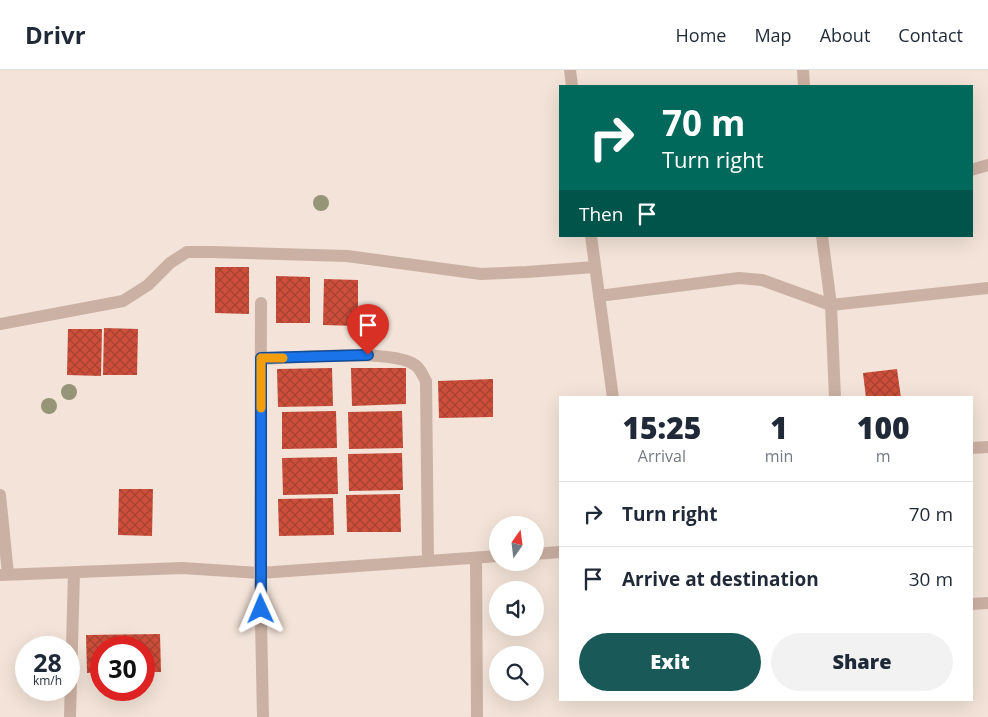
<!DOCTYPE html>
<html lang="en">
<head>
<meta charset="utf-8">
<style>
  :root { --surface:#fff; --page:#f2f2f3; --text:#1f2937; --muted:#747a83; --line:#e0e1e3; --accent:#195957 }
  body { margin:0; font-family:"Open Sans",sans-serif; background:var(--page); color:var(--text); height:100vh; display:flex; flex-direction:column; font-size:19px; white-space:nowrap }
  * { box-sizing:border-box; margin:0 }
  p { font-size:16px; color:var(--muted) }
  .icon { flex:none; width:28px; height:28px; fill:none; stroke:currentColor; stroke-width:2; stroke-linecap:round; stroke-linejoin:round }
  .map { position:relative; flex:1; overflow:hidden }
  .sheet { position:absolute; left:559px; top:326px; width:414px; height:305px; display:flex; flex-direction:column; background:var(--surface); border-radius:0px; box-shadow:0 5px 20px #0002 }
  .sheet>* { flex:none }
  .banner { position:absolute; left:559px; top:15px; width:414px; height:152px; border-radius:0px; box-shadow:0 5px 20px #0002; background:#00695c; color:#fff; overflow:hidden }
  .needle { width:32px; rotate:14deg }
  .fabs { position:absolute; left:489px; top:446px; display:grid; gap:10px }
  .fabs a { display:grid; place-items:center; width:55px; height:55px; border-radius:50%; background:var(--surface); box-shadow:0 5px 20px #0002; font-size:25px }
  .speed { position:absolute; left:15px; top:566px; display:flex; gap:10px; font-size:25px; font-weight:700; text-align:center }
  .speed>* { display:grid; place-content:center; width:65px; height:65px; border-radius:50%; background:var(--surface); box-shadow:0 5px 20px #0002; line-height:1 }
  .speed small { font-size:12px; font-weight:400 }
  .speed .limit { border:8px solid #d22; background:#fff; color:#111 }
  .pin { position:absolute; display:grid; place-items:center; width:42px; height:42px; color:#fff; margin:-51px -21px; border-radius:50% 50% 50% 0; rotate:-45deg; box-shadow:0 0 5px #0007 }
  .pin .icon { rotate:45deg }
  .me { position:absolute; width:55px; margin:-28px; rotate:359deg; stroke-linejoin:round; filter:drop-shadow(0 0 4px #0008) }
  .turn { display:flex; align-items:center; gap:18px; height:105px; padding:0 20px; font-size:22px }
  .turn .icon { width:65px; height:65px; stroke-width:2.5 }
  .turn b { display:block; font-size:35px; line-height:42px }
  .then { display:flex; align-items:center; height:48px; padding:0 20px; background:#0003; gap:10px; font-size:19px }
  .eta { display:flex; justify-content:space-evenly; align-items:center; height:85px; text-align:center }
  .eta b { font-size:30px; font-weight:800; line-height:35px }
  .primary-button { display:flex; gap:10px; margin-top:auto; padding:10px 20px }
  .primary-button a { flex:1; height:58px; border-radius:30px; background:var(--accent); color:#fff; font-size:20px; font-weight:800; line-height:58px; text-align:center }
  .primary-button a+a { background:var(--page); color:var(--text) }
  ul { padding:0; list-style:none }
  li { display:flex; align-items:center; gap:15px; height:65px; padding:0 20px; border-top:1px solid var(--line) }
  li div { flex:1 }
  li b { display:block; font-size:19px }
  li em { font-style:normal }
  header { display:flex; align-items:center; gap:30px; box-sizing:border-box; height:70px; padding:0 25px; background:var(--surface); border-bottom:1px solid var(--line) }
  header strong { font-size:24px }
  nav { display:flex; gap:28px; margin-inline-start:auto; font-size:18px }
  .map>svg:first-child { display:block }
  .building { fill:url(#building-cross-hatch) }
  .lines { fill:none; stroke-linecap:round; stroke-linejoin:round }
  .minor { stroke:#cbb1a3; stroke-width:12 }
  .tree { fill:#969577 }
  .route-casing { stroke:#114b97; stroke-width:12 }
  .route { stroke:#1a73e8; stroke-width:9 }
  .slow { stroke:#f59e0b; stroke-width:9 }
</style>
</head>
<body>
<header>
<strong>Drivr</strong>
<nav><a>Home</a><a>Map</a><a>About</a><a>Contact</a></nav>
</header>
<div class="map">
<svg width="988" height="647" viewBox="0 0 988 647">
  <defs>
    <pattern id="building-cross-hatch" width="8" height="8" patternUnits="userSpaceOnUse" patternTransform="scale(1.25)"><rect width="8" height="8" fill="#cd4f3b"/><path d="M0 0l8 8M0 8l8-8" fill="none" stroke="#a74231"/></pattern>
  </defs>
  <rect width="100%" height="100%" fill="#f3e3d8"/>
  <path class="building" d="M 215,197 L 249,197 L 249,244 L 215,243 Z
    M 276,206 L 310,207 L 310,253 L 276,253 Z
    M 324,209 L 358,210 L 358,256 L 323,255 Z
    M 104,258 L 138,259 L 137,305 L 103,305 Z
    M 68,259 L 102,259 L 101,306 L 67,305 Z
    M 332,298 L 333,336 L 278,337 L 277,299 Z
    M 351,298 L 406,298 L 406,334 L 352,336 Z
    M 897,299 L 901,328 L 866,328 L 863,303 Z
    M 493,309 L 493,347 L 439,348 L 438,311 Z
    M 336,341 L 337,378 L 282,379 L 282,342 Z
    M 402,341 L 403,378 L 349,379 L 348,342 Z
    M 402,383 L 403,420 L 349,421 L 348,384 Z
    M 337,387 L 338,424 L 283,425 L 282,388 Z
    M 119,419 L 153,419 L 152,466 L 118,465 Z
    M 400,424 L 401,462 L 347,462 L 346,425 Z
    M 333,428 L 334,465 L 279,466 L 278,429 Z
    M 160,564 L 161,602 L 144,602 L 144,578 L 101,578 L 101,602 L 87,603 L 86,565 Z"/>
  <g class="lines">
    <path class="minor" d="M 570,0 L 572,16
      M 803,0 L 804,16
      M 971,100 L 988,95
      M 591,166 L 613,328
      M 822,166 L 831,235 L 835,328
      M 599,226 L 739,208 L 762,210 L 831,235 L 988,218
      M 261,233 L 260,503 L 263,647
      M 0,254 L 123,231 L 148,215 L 170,193 L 187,182 L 212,182 L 347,186 L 481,204 L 527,202 L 595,197
      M 261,289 C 293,288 393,278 415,295 C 420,298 423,306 426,311 L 428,491
      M 971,378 L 988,377
      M 0,425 L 8,504
      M 535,484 L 560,482
      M 476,488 L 477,647
      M 0,505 L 182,498 L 260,503 L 498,486
      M 971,534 L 988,533
      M 70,647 L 74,503"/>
  </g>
  <g class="tree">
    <circle cx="321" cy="133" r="8"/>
    <circle cx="69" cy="322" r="8"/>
    <circle cx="49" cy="336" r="8"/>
  </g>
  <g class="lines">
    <defs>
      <path id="route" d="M 261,539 L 261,288 L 368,285"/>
    </defs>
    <use href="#route" class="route-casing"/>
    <use href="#route" class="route"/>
    <path class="slow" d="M 261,338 L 261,288 L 283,288"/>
  </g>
</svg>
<div class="fabs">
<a><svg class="needle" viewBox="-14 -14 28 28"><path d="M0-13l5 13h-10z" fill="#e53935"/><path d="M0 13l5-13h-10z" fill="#747a83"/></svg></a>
<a><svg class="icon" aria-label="sound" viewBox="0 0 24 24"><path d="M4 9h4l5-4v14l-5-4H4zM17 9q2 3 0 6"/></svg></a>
<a><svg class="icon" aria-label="search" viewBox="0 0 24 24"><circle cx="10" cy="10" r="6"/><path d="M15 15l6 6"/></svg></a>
</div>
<div class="speed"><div>28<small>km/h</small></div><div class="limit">30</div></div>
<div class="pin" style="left:368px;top:285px;background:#d93025"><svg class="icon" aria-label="arrive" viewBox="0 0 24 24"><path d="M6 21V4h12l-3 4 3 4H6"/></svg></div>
<svg class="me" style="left:261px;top:539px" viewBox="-20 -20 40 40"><path d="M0-17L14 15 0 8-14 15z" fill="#1a73e8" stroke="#fff" stroke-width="4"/></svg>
<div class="banner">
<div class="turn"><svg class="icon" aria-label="right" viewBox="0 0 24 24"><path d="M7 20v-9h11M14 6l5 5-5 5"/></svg><div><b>70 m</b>Turn right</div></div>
<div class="then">Then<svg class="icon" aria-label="arrive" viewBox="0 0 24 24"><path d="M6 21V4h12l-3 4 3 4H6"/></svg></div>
</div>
<section class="sheet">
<div class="eta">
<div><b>15:25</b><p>Arrival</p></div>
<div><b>1</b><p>min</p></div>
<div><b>100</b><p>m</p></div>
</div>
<ul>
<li><svg class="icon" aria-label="right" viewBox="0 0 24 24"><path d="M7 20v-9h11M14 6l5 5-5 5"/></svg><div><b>Turn right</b></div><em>70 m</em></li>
<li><svg class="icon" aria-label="arrive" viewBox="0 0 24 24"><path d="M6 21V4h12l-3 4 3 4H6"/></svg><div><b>Arrive at destination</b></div><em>30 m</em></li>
</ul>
<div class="primary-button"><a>Exit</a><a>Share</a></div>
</section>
</div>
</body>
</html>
